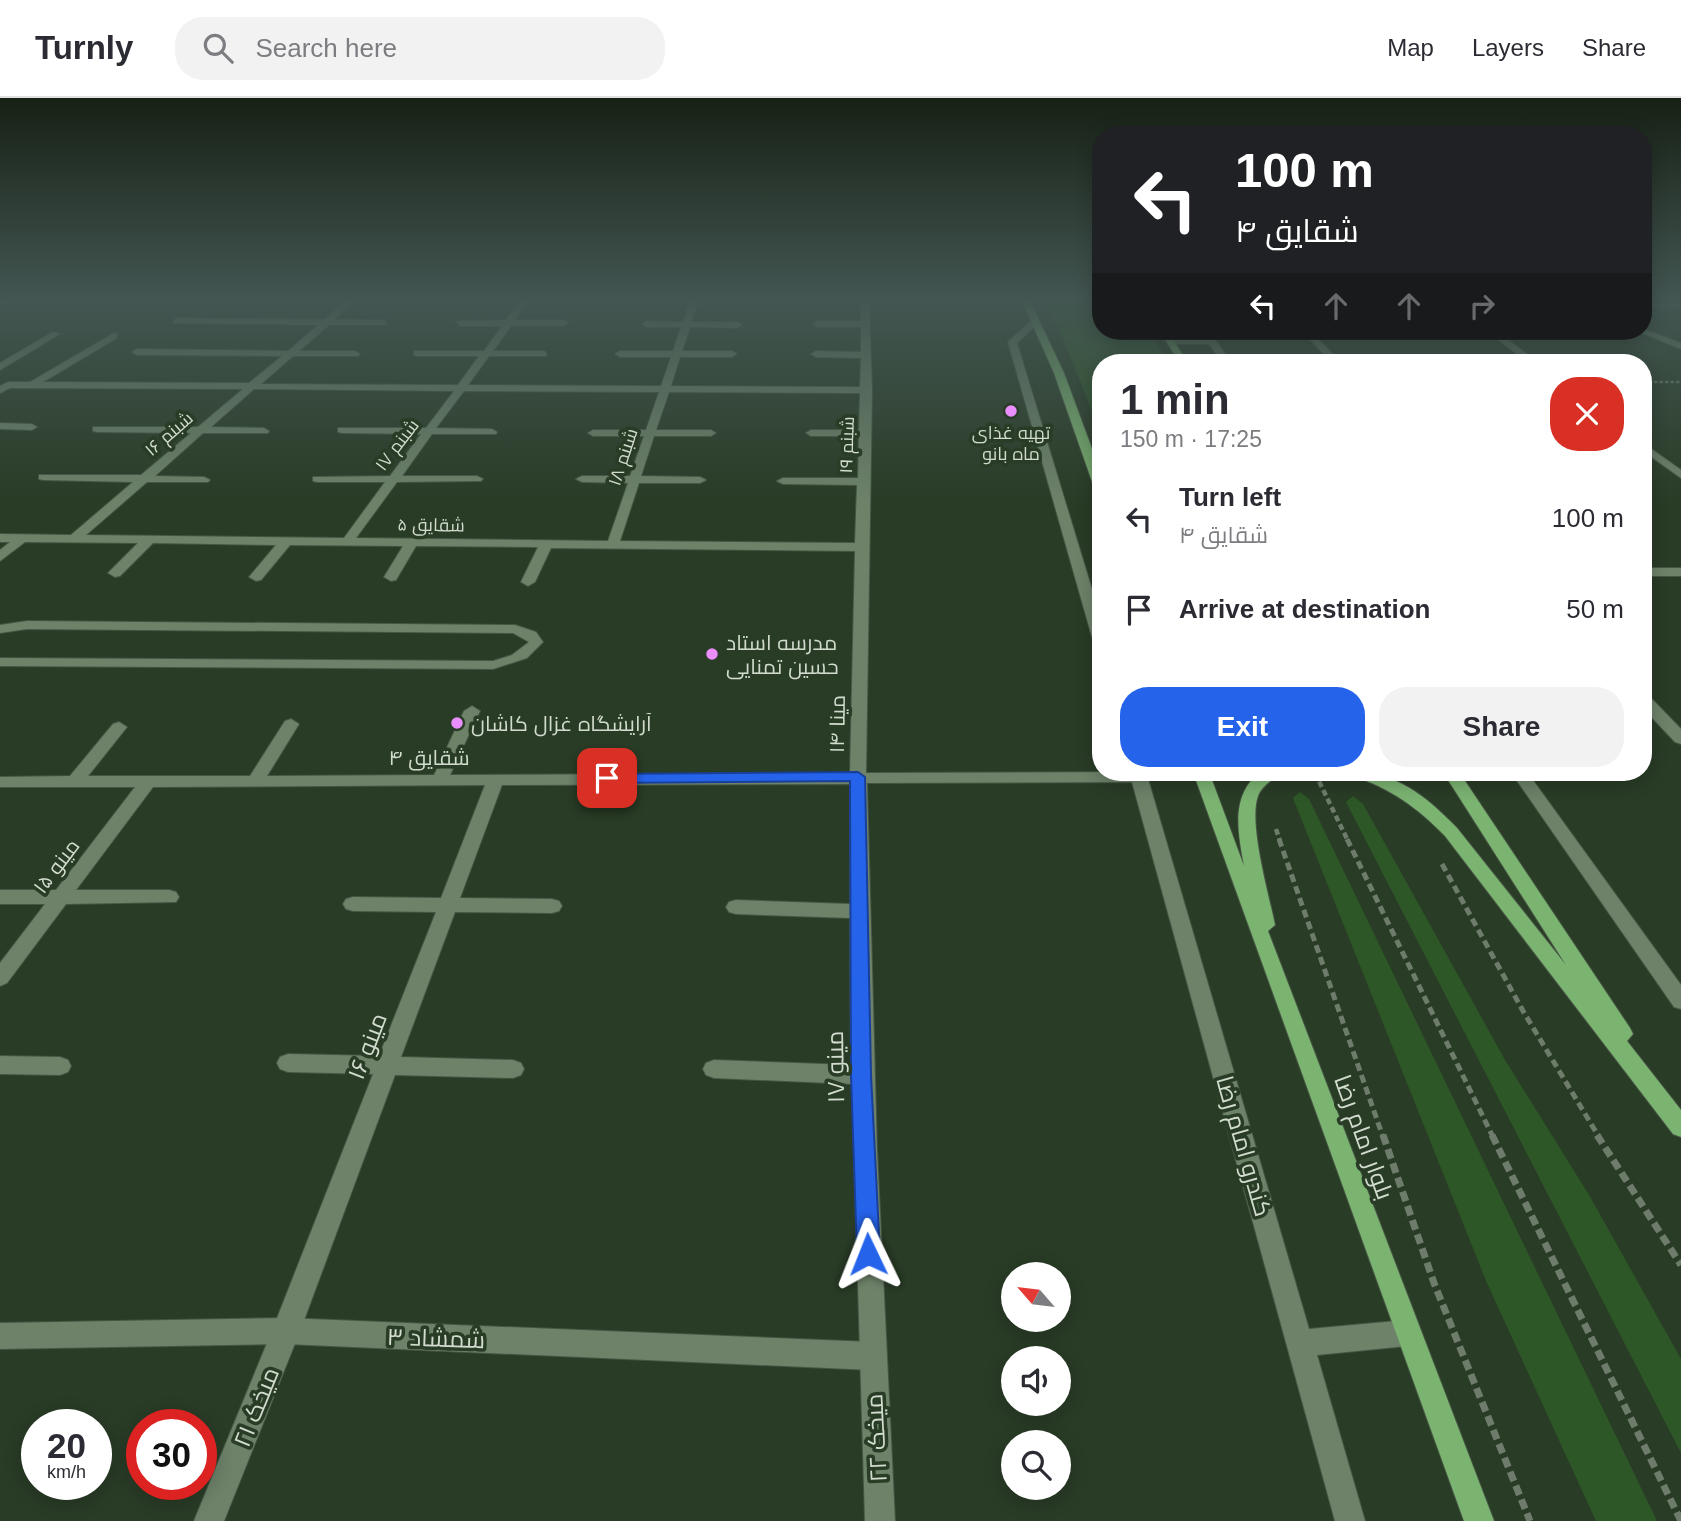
<!DOCTYPE html>
<html lang="en">
<head>
<meta charset="utf-8">
<style>
  :root { --surface:#fff; --page:#f2f2f3; --text:#2b2b33; --muted:#7c7c81; --line:#e1e1e2; --accent:#2563eb }
  body { margin:0; font-family:Helvetica,Cairo,sans-serif; background:var(--page); color:var(--text); height:100vh; display:flex; flex-direction:column; font-size:26px; white-space:nowrap }
  * { box-sizing:border-box; margin:0 }
  p { font-size:23px; color:var(--muted) }
  .icon { flex:none; width:38px; height:38px; fill:none; stroke:currentColor; stroke-width:2; stroke-linecap:round; stroke-linejoin:round }
  .map { position:relative; flex:1; overflow:hidden }
  .panel { position:absolute; left:1092px; top:256px; width:560px; height:427px; display:flex; flex-direction:column; background:var(--surface); border-radius:28px; box-shadow:0 4px 18px #0003 }
  .panel>* { flex:none }
  .top-card { position:absolute; left:1092px; top:28px; width:560px; height:214px; border-radius:28px; box-shadow:0 4px 18px #0003; background:#202124; color:#fff; overflow:hidden }
  .needle { width:46px; rotate:298deg }
  .controls { position:absolute; left:1001px; top:1164px; display:grid; gap:14px }
  .controls a { display:grid; place-items:center; width:70px; height:70px; border-radius:50%; background:var(--surface); box-shadow:0 4px 18px #0003; font-size:35px }
  .speed { position:absolute; left:21px; top:1311px; display:flex; gap:14px; font-size:35px; font-weight:700; text-align:center }
  .speed>* { display:grid; place-content:center; width:91px; height:91px; border-radius:50%; background:var(--surface); box-shadow:0 4px 18px #0003; line-height:1 }
  .speed small { font-size:18px; font-weight:400 }
  .speed .limit { border:10px solid #d22; background:#fff; color:#111 }
  .pin { position:absolute; display:grid; place-items:center; width:60px; height:60px; color:#fff; margin:-30px; border-radius:14px; box-shadow:0 4px 10px #0006 }
  .me { position:absolute; width:77px; margin:-38px; rotate:358deg; stroke-linejoin:round; filter:drop-shadow(0 0 5px #0008) }
  .turn { display:flex; align-items:center; gap:24px; height:147px; padding:0 28px; font-size:32px }
  .turn .icon { width:91px; height:91px; stroke-width:2.5 }
  .turn b { display:block; font-size:49px; line-height:60px }
  .lanes { display:flex; align-items:center; height:66px; padding:0 28px; background:#0003; justify-content:center; gap:35px; direction:ltr }
  .lanes .off { opacity:.35 }
  .round { display:grid; place-items:center; flex:none; width:74px; height:74px; border-radius:28px; background:var(--page) }
  .head { display:flex; align-items:center; justify-content:space-between; height:119px; padding:0 28px }
  h1 { font-size:42px; font-weight:700; line-height:52px }
  .primary-button { display:flex; gap:14px; margin-top:auto; padding:14px 28px }
  .primary-button a { flex:1; height:80px; border-radius:28px; background:var(--accent); color:#fff; font-size:28px; font-weight:700; line-height:80px; text-align:center }
  .primary-button a+a { background:var(--page); color:var(--text) }
  ul { padding:0; list-style:none }
  li { display:flex; align-items:center; gap:21px; height:91px; padding:0 28px }
  li div { flex:1 }
  li b { display:block; font-size:26px }
  li em { font-style:normal }
  header { display:flex; align-items:center; gap:42px; box-sizing:border-box; height:98px; padding:0 35px; background:var(--surface); border-bottom:2px solid var(--line) }
  header strong { font-size:33px }
  nav { display:flex; gap:38px; margin-inline-start:auto; font-size:24px }
  .search { width:490px; height:63px; background:var(--page); display:flex; align-items:center; gap:18px; box-sizing:border-box; padding:0 24px; border-radius:28px; color:var(--muted); font-size:26px }
  .map>svg:first-child { display:block }
  .green { fill:#2e5727 }
  .lines { fill:none; stroke-linecap:round; stroke-linejoin:round }
  .service-casing { stroke:#475644; stroke-width:2 }
  .minor-casing { stroke:#475644; stroke-width:2 }
  .tertiary-casing { stroke:#475644; stroke-width:2 }
  .secondary-casing { stroke:#475644; stroke-width:2 }
  .primary-casing { stroke:#475644; stroke-width:2 }
  .path-far3 { stroke:#6e7d6b; stroke-width:2.5; stroke-dasharray:3.5 2; stroke-linecap:butt }
  .path-far2 { stroke:#6e7d6b; stroke-width:4.5; stroke-dasharray:6 3.5; stroke-linecap:butt }
  .path-far1 { stroke:#6e7d6b; stroke-width:5; stroke-dasharray:8 4.5; stroke-linecap:butt }
  .path { stroke:#6e7d6b; stroke-width:7; stroke-dasharray:10 5; stroke-linecap:butt }
  .service { fill:#6d8269; fill-rule:evenodd }
  .minor { fill:#6d8269; fill-rule:evenodd }
  .tertiary { fill:#6d8269; fill-rule:evenodd }
  .secondary { fill:#6d8269; fill-rule:evenodd }
  .primary { fill:#7bb371; fill-rule:evenodd }
  .route { fill:#2563eb; stroke:#184099; stroke-width:2 }
  .poi-dot { fill:#ea8dfd; stroke:#293c26; stroke-width:2.5 }
  .labels { text-anchor:middle; dominant-baseline:central; stroke-width:7; stroke-linejoin:round; paint-order:stroke }
  .far-poi-label { font-size:18px; fill:#d1dcce; stroke:#293c26 }
  .far-street-label { font-size:18px; fill:#d1dcce; stroke:#293c26 }
  .poi-label { font-size:21px; fill:#d1dcce; stroke:#293c26; text-anchor:start }
  .street-label { font-size:21px; fill:#d1dcce; stroke:#293c26 }
  .near-street-label { font-size:24px; fill:#d1dcce; stroke:#293c26 }
</style>
</head>
<body>
<header>
<strong>Turnly</strong>
<div class="search"><svg class="icon" aria-label="search" viewBox="0 0 24 24"><circle cx="10" cy="10" r="6"/><path d="M15 15l6 6"/></svg>Search here</div>
<nav><a>Map</a><a>Layers</a><a>Share</a></nav>
</header>
<div class="map">
<svg width="1681" height="1423" viewBox="0 0 1681 1423">
  <rect width="100%" height="100%" fill="#293c26"/>
  <path class="green" d="M 1040,203 L 1101,203 L 1101,233 L 1149,233 L 1168,264 L 1101,264 L 1101,335 L 1058,228 Z
    M 1300,694 L 1309,701 L 1657,1423 L 1596,1423 L 1487,1185 L 1293,700 Z
    M 1353,698 L 1363,706 L 1505,962 L 1589,1097 L 1681,1261 L 1681,1355 L 1346,704 Z"/>
  <g class="lines">
    <defs>
      <path id="service" d="M 346,203 L 354,203 L 330,226 L 324,226 L 324,222 Z"/>
      <path id="minor" d="M 520,203 L 529,203 L 515,222 L 564,222 L 568,225 L 564,228 L 511,228 L 493,253 L 543,253 L 546,254 L 546,258 L 489,258 L 468,287 L 661,288 L 671,259 L 620,259 L 615,256 L 620,253 L 673,253 L 681,229 L 646,229 L 642,226 L 646,223 L 683,224 L 690,203 L 698,203 L 691,224 L 738,224 L 742,227 L 738,230 L 690,229 L 682,253 L 732,253 L 737,256 L 732,259 L 680,259 L 671,288 L 860,289 L 861,260 L 816,259 L 811,256 L 816,253 L 861,254 L 861,229 L 817,229 L 813,226 L 817,223 L 861,223 L 861,203 L 869,203 L 872,292 L 866,675 L 1146,674 L 1309,1231 L 1407,1222 L 1417,1225 L 1421,1235 L 1417,1245 L 1407,1248 L 1317,1257 L 1365,1423 L 1335,1423 L 1132,684 L 867,685 L 877,1052 L 895,1423 L 865,1423 L 852,986 L 714,980 L 706,977 L 703,971 L 706,965 L 714,962 L 851,967 L 850,820 L 736,816 L 729,814 L 726,809 L 729,804 L 736,802 L 850,806 L 850,686 L 502,687 L 460,800 L 552,801 L 559,803 L 562,808 L 559,813 L 552,815 L 455,814 L 401,959 L 513,962 L 521,965 L 524,971 L 521,977 L 513,980 L 395,977 L 300,1233 L 224,1423 L 194,1423 L 272,1233 L 373,976 L 288,974 L 280,971 L 277,965 L 280,959 L 288,956 L 379,958 L 436,814 L 353,813 L 346,811 L 343,806 L 346,801 L 353,799 L 441,800 L 485,687 L 153,689 L 76,792 L 169,792 L 176,794 L 179,799 L 176,804 L 66,806 L 7,885 L 0,888 L 0,865 L 45,806 L 0,806 L 0,792 L 56,792 L 135,689 L 0,689 L 0,679 L 70,678 L 113,626 L 119,624 L 127,629 L 88,678 L 250,678 L 285,623 L 291,621 L 299,626 L 267,678 L 434,677 L 464,613 L 472,608 L 480,613 L 450,677 L 850,675 L 855,453 L 551,450 L 535,484 L 528,488 L 521,484 L 538,449 L 416,448 L 396,482 L 391,483 L 384,479 L 403,448 L 290,447 L 261,482 L 256,483 L 249,479 L 276,447 L 153,445 L 120,478 L 115,479 L 108,475 L 138,445 L 25,444 L 0,463 L 0,452 L 10,444 L 0,444 L 0,436 L 71,437 L 133,384 L 43,382 L 39,381 L 39,377 L 141,377 L 191,335 L 97,334 L 93,333 L 93,329 L 198,329 L 243,291 L 10,290 L 0,295 L 0,288 L 8,284 L 30,284 L 114,235 L 117,236 L 117,240 L 43,284 L 249,285 L 282,258 L 137,257 L 132,254 L 137,251 L 288,253 L 318,227 L 173,225 L 176,220 L 384,222 L 387,227 L 329,227 L 299,253 L 355,253 L 360,256 L 358,258 L 293,258 L 261,286 L 458,287 L 479,258 L 417,258 L 414,257 L 414,253 L 484,253 L 502,228 L 459,228 L 456,223 L 506,222 ZM 254,291 L 454,293 L 426,330 L 338,330 L 338,334 L 342,335 L 421,336 L 390,378 L 313,379 L 313,383 L 317,384 L 385,384 L 344,440 L 86,437 L 147,384 L 208,384 L 210,382 L 204,379 L 155,378 L 203,335 L 268,335 L 269,333 L 264,330 L 211,329 ZM 464,293 L 659,294 L 646,332 L 593,332 L 588,335 L 593,338 L 644,338 L 630,378 L 582,378 L 576,381 L 582,384 L 628,385 L 608,443 L 356,440 L 397,384 L 481,383 L 483,381 L 477,378 L 402,378 L 432,336 L 496,336 L 497,334 L 492,331 L 436,330 ZM 669,294 L 860,295 L 859,332 L 811,332 L 806,335 L 811,338 L 859,338 L 858,380 L 783,380 L 777,383 L 783,386 L 857,387 L 855,445 L 620,443 L 639,385 L 700,385 L 706,382 L 700,379 L 641,378 L 654,338 L 711,338 L 716,335 L 711,332 L 656,332 Z
        M 1643,205 L 1681,206 L 1681,210 L 1643,209 Z
        M 1031,223 L 1038,225 L 1017,245 L 1101,521 L 1101,550 L 1094,546 L 1008,244 Z
        M 1201,233 L 1209,233 L 1231,264 L 1222,264 L 1209,246 L 1169,246 L 1165,243 L 1169,240 L 1206,240 Z
        M 1302,233 L 1311,233 L 1340,264 L 1331,264 Z
        M 1487,233 L 1496,233 L 1538,264 L 1527,264 Z
        M 53,234 L 60,236 L 0,272 L 0,265 Z
        M 0,325 L 32,326 L 37,329 L 32,332 L 0,331 Z
        M 1643,345 L 1681,372 L 1681,380 L 1643,353 Z
        M 1643,470 L 1681,470 L 1681,478 L 1643,478 Z
        M 27,523 L 515,527 L 536,534 L 543,544 L 527,560 L 493,571 L 0,568 L 0,560 L 493,563 L 512,557 L 529,544 L 513,535 L 27,531 L 0,535 L 0,527 Z
        M 1643,595 L 1648,597 L 1681,631 L 1681,646 L 1675,644 L 1643,610 Z
        M 1511,674 L 1527,674 L 1681,887 L 1681,911 L 1674,909 Z
        M 0,958 L 60,959 L 68,962 L 71,968 L 68,974 L 60,977 L 0,976 Z"/>
      <path id="tertiary" d="M 1644,231 L 1681,245 L 1681,251 L 1637,233 Z
        M 286,1220 L 872,1244 L 882,1248 L 886,1258 L 882,1268 L 872,1272 L 286,1246 L 0,1251 L 0,1225 Z"/>
      <path id="secondary" d="M 0,203 L 21,203 L 0,206 Z"/>
      <path id="primary" d="M 1022,203 L 1030,203 L 1064,275 L 1101,375 L 1101,395 L 1095,392 L 1054,275 Z
        M 1160,233 L 1168,233 L 1187,264 L 1179,264 Z
        M 1193,674 L 1209,674 L 1244,768 C 1238,734 1230,698 1260,674 L 1279,674 C 1273,683 1262,687 1258,698 C 1248,725 1269,797 1275,827 L 1268,833 L 1494,1423 L 1464,1423 Z
        M 1351,674 C 1397,674 1426,698 1457,730 L 1566,867 L 1443,674 L 1459,674 L 1630,930 L 1633,936 L 1627,943 L 1681,1012 L 1681,1039 L 1673,1036 L 1445,738 C 1418,710 1390,690 1353,678 Z"/>
    </defs>
    <use href="#service" class="service-casing"/>
    <use href="#minor" class="minor-casing"/>
    <use href="#tertiary" class="tertiary-casing"/>
    <use href="#secondary" class="secondary-casing"/>
    <use href="#primary" class="primary-casing"/>
    <path class="path-far3" d="M 1643,284 L 1681,284"/>
    <path class="path-far2" d="M 1315,675 L 1348,743
      M 1293,680 L 1308,675 L 1336,676
      M 1276,731 L 1280,743"/>
    <path class="path-far1" d="M 1279,741 L 1383,1039
      M 1347,741 L 1493,1039
      M 1442,766 L 1523,913 L 1599,1039"/>
    <path class="path" d="M 1383,1037 L 1434,1185 L 1530,1423
      M 1492,1037 L 1681,1423
      M 1597,1037 L 1681,1167"/>
    <use href="#service" class="service"/>
    <use href="#minor" class="minor"/>
    <use href="#tertiary" class="tertiary"/>
    <use href="#secondary" class="secondary"/>
    <use href="#primary" class="primary"/>
  </g>
  <linearGradient id="sky" x2="0" y2="1"><stop stop-color="#172115"/><stop offset="0.5" stop-color="#435652"/><stop offset="1" stop-color="#435652" stop-opacity="0"/></linearGradient>
  <rect width="1681" height="403" fill="url(#sky)"/>
  <path class="route" d="M 858,674 L 865,679 L 871,977 L 880,1156 L 877,1164 L 868,1167 L 860,1164 L 857,1156 L 851,977 L 850,683 L 607,685 L 599,680 L 607,676 Z"/>
  <g class="poi-dot">
    <circle cx="1011" cy="313" r="7"/>
    <circle cx="712" cy="556" r="7"/>
    <circle cx="457" cy="625" r="7"/>
  </g>
  <g class="labels">
    <g class="far-poi-label">
      <text x="1011" y="335">تهیه غذای<tspan x="1011" dy="21">ماه بانو</tspan></text>
    </g>
    <g class="far-street-label">
      <text transform="translate(169 336) rotate(-41)">شبنم ۱۶</text>
      <text transform="translate(397 347) rotate(-53)">شبنم ۱۷</text>
      <text transform="translate(847 347) rotate(-88)">شبنم ۱۹</text>
      <text transform="translate(623 359) rotate(-72)">شبنم ۱۸</text>
      <text transform="translate(431 427) rotate(1)">شقایق ۵</text>
    </g>
    <g class="poi-label">
      <text x="726" y="544">مدرسه استاد<tspan x="726" dy="24">حسین تمنایی</tspan></text>
      <text x="471" y="625">آرایشگاه غزال کاشان</text>
    </g>
    <g class="street-label">
      <text transform="translate(837 626) rotate(-89)">مینا ۱۴</text>
      <text x="429" y="659">شقایق ۴</text>
      <text transform="translate(56 768) rotate(-53)">مینو ۱۵</text>
    </g>
    <g class="near-street-label">
      <text transform="translate(367 948) rotate(-69)">مینو ۱۶</text>
      <text transform="translate(835 969) rotate(-91)">مینو ۱۷</text>
      <text transform="translate(1364 1039) rotate(70)">بلوار امام رضا</text>
      <text transform="translate(1244 1048) rotate(74)">کندرو امام رضا</text>
      <text transform="translate(436 1240) rotate(2)">شمشاد ۳</text>
      <text transform="translate(256 1309) rotate(-68)">میخک ۲۱</text>
      <text transform="translate(876 1340) rotate(-93)">میخک ۲۲</text>
    </g>
  </g>
</svg>
<div class="controls">
<a><svg class="needle" viewBox="-14 -14 28 28"><path d="M0-13l5 13h-10z" fill="#e53935"/><path d="M0 13l5-13h-10z" fill="#7c7c81"/></svg></a>
<a><svg class="icon" aria-label="sound" viewBox="0 0 24 24"><path d="M4 9h4l5-4v14l-5-4H4zM17 9q2 3 0 6"/></svg></a>
<a><svg class="icon" aria-label="search" viewBox="0 0 24 24"><circle cx="10" cy="10" r="6"/><path d="M15 15l6 6"/></svg></a>
</div>
<div class="speed"><div>20<small>km/h</small></div><div class="limit">30</div></div>
<div class="pin" style="left:607px;top:680px;background:#d93025"><svg class="icon" aria-label="arrive" viewBox="0 0 24 24"><path d="M6 21V4h12l-3 4 3 4H6"/></svg></div>
<svg class="me" style="left:868px;top:1156px" viewBox="-20 -20 40 40"><path d="M0-17L14 15 0 8-14 15z" fill="#2563eb" stroke="#fff" stroke-width="4"/></svg>
<div class="top-card">
<div class="turn"><svg class="icon" aria-label="left" viewBox="0 0 24 24"><path d="M17 20v-9H6M10 6l-5 5 5 5"/></svg><div><b>100 m</b>شقایق ۴</div></div>
<div class="lanes"><svg class="icon" aria-label="left" viewBox="0 0 24 24"><path d="M17 20v-9H6M10 6l-5 5 5 5"/></svg><svg class="icon off" aria-label="ahead" viewBox="0 0 24 24"><path d="M12 20V5M6 11l6-6 6 6"/></svg><svg class="icon off" aria-label="ahead" viewBox="0 0 24 24"><path d="M12 20V5M6 11l6-6 6 6"/></svg><svg class="icon off" aria-label="right" viewBox="0 0 24 24"><path d="M7 20v-9h11M14 6l5 5-5 5"/></svg></div>
</div>
<section class="panel">
<div class="head"><div><h1>1 min</h1><p>150 m · 17:25</p></div><a class="round" style="background:#d93025;color:#fff"><svg class="icon" aria-label="close" viewBox="0 0 24 24"><path d="M6 6l12 12M18 6L6 18"/></svg></a></div>
<ul>
<li><svg class="icon" aria-label="left" viewBox="0 0 24 24"><path d="M17 20v-9H6M10 6l-5 5 5 5"/></svg><div><b>Turn left</b><p>شقایق ۴</p></div><em>100 m</em></li>
<li><svg class="icon" aria-label="arrive" viewBox="0 0 24 24"><path d="M6 21V4h12l-3 4 3 4H6"/></svg><div><b>Arrive at destination</b></div><em>50 m</em></li>
</ul>
<div class="primary-button"><a>Exit</a><a>Share</a></div>
</section>
</div>
</body>
</html>
